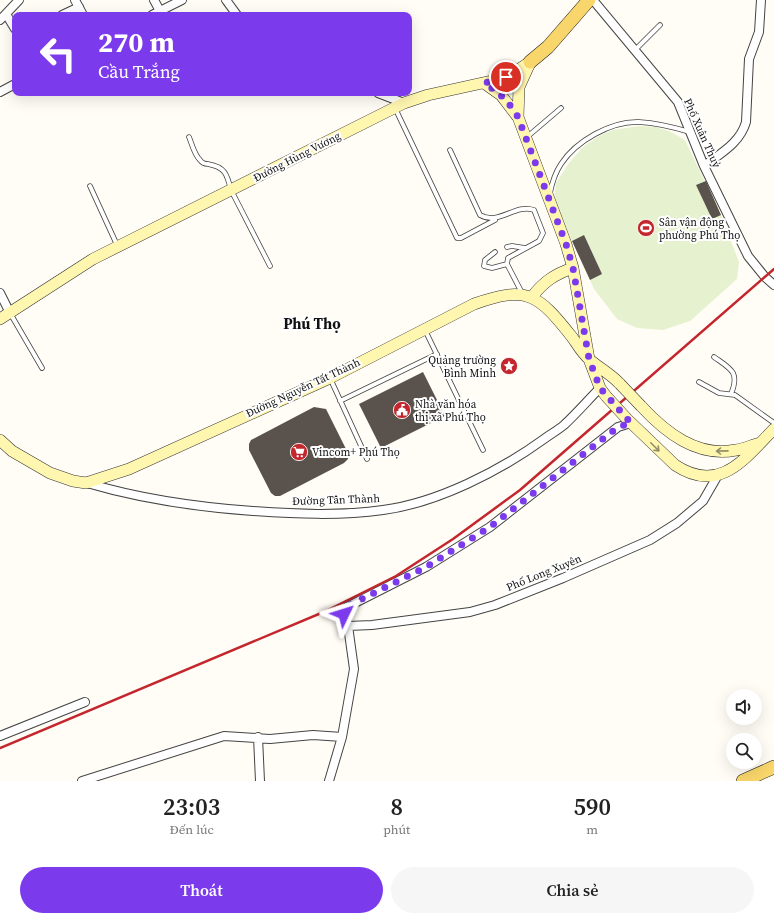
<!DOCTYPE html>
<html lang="vi">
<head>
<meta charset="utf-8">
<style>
  :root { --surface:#fff; --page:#f6f6f6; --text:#222; --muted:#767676; --accent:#7c3aed }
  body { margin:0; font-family:"Source Serif 4",serif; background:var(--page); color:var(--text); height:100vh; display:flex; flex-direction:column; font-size:15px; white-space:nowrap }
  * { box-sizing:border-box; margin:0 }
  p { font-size:13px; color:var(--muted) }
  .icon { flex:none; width:22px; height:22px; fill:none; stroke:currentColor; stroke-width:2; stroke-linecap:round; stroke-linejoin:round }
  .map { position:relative; height:781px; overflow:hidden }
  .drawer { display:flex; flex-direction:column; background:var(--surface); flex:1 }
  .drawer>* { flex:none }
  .guide { position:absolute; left:12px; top:12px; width:400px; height:84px; border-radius:8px; box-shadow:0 4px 16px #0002; background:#7c3aed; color:#fff; overflow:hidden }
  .controls { position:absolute; left:726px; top:689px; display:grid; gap:8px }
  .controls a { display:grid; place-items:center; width:36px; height:36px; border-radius:50%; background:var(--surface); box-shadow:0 4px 16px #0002; font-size:20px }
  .pin { position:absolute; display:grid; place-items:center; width:34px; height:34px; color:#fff; margin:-17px; border:2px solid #fff; border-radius:50%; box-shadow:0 1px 4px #0007 }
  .me { position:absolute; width:44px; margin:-22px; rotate:49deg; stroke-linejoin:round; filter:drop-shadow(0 0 3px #0008) }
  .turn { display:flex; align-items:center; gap:14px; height:84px; padding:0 20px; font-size:18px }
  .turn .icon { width:52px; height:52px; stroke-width:2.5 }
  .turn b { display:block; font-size:28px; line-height:34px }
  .eta { display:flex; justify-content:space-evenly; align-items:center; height:68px; text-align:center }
  .eta b { font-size:24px; font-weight:600; line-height:28px }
  .action { display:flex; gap:8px; margin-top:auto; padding:8px 20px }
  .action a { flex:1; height:46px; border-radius:24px; background:var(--accent); color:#fff; font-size:16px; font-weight:600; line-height:46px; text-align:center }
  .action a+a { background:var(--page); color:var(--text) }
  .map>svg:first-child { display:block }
  .pitch { fill:#e6f2cf }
  .building { fill:#5a524d }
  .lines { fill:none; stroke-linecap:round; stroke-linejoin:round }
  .lane-casing { stroke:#444; stroke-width:5.5 }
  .street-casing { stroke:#444; stroke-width:10 }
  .secondary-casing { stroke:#333; stroke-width:12 }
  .primary-casing { stroke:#222; stroke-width:14 }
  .path { stroke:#333; stroke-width:1.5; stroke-dasharray:4 2; stroke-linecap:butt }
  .lane { stroke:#fff; stroke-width:4 }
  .street { stroke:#fff; stroke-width:8 }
  .secondary { stroke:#fff6b0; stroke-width:11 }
  .primary { stroke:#f9d66b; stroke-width:13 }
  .rail { stroke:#c4262e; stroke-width:2.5 }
  .secondary-bridge-casing { stroke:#333; stroke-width:12; stroke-linecap:butt }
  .secondary-bridge { stroke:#fff6b0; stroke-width:11 }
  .oneway { stroke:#948f68 }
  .route { stroke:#7c3aed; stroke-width:7; stroke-dasharray:0 12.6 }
  .labels { text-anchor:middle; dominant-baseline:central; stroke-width:4; stroke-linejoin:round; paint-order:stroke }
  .street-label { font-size:11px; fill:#111; stroke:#fff }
  .poi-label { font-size:11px; fill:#111; stroke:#fff; text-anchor:start }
  .district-label { font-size:15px; font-weight:bold; fill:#111; stroke:#fff }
</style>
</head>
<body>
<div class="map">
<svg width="774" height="781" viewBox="0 0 774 781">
  <rect width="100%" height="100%" fill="#fffdf5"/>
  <path class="pitch" d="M 639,126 L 655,127 L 669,131 L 685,140 L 721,215 L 739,262 L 737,279 L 690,321 L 663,330 L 637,328 L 617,319 L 594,289 L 554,201 L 556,183 L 569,163 L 583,147 L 599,136 L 613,130 Z"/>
  <path class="building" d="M 706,181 L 721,215 L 712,219 L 696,185 Z
    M 584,235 L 602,274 L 590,280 L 572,241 Z
    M 423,372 L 445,416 L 381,448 L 359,404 Z
    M 314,407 L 326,409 L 349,455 L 348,459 L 344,463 L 280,496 L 275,496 L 271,493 L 249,450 L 249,444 L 251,440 Z"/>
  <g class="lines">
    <defs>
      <path id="lane" d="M 635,50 L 660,25
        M 395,108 L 457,238 L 461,238 L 495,220
        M 189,137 C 192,144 194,154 200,160 C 202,163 205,164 208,164 C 225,167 227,174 231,190 L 270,266
        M 527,137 L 561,108
        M 450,150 L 480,215 C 499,226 515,203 534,210 L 543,233 L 539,241 L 508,258 L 507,264 L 522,293
        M 90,186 L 117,245
        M 550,193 C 552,183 555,173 561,164 C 576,141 611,121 639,122 C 657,123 673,127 690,132
        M 507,247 L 512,246 L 525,248
        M 495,252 L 485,260 L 484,266 L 492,268 L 507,264
        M 10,313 L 42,368
        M 425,330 L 483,450
        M 714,357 C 731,369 740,372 731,394
        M 330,378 L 367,459
        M 699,382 L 719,393 L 735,395 L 774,423
        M 340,401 L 437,354"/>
      <path id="street" d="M 75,0 L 83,15
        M 154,0 L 160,11
        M 226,0 L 237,15
        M 593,0 L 678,102 L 704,166 L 748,256 L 765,277 L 774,285
        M 6,14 L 15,29
        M 62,15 L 79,7
        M 152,15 L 182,0
        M 0,20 L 19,0
        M 0,92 L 15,84
        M 378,93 L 404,103
        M 704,166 C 721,153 740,143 746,122 L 749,59 L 759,32 L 761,0
        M 0,293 L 10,313
        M 87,483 C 141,499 197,507 253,511 C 296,514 340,516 383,510 C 437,503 500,471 544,439 C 551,434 558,430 564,425 C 577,413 588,400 600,388
        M 348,626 L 372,625 L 470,612 L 495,605 L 563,578 L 650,540 L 677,523 L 703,501 L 718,475
        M 0,736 L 85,702
        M 258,737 L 260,781
        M 82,781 L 224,736 L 270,739 L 313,735 L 342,737
        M 329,781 L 342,737 L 354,669 L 348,626 L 344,614 L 347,607 L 426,567 L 490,527 L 618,427 L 631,423"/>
      <path id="secondary" d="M 530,63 L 519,87 L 518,117 L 566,244 L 573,268 L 589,359 L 600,388 L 606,396
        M 484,83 L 501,95 L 517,116
        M 532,297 C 543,282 555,274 573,268
        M 0,319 L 93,259 L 404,103 L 428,95 L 496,80 L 507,77 L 530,62
        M 641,406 C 665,432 697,458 736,450 C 744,449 752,445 760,443
        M 627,419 L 675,465 C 720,495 745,458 774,429
        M 0,440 L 12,451 L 50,473 L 73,481 L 86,483 L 129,469 L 330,378 L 474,304 C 527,285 538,294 572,337 C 577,344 582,353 589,359 C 599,368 611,374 620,384"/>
      <path id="primary" d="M 530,62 L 548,47 L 589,0
        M 743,781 L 774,767"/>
    </defs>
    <use href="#lane" class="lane-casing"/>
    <use href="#street" class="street-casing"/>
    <use href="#secondary" class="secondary-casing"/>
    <use href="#primary" class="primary-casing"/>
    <path class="path" d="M 521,580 L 524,585"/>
    <use href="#lane" class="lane"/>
    <use href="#street" class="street"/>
    <use href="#secondary" class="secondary"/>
    <use href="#primary" class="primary"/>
    <path class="rail" d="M 0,748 L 326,611 L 396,576 L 453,539 L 520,490 L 774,269"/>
    <defs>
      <path id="secondary-bridge" d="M 620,384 L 641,406
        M 606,396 L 627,419"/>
    </defs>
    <use href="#secondary-bridge" class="secondary-bridge-casing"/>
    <use href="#secondary-bridge" class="secondary-bridge"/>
  </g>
  <defs><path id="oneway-shaft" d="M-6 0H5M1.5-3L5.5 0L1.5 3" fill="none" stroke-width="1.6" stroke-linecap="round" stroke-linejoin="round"/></defs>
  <g class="oneway">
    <use href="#oneway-shaft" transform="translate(655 447) rotate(45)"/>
    <use href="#oneway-shaft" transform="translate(722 451) rotate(179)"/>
  </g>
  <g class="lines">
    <path class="route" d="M 344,614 L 344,611 L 350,605 L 426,567 L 490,527 L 618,427 L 631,423 L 600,388 L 589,359 L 573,268 L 566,244 L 518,117 C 509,102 499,92 484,83 L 506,77"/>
  </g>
  <defs>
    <symbol id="stadium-disc" viewBox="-11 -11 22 22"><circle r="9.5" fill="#c4262e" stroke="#fff"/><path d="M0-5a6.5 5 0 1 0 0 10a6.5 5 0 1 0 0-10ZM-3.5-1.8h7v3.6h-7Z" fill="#fff"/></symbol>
    <symbol id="sight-disc" viewBox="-11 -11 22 22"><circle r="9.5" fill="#c4262e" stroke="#fff"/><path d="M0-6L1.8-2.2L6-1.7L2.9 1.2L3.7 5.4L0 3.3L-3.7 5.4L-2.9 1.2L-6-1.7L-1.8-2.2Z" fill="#fff"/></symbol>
    <symbol id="civic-disc" viewBox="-11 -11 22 22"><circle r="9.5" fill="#c4262e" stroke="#fff"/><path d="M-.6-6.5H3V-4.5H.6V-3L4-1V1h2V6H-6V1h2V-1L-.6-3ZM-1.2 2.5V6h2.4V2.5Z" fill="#fff"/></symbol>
    <symbol id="supermarket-disc" viewBox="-11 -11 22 22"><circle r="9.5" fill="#c4262e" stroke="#fff"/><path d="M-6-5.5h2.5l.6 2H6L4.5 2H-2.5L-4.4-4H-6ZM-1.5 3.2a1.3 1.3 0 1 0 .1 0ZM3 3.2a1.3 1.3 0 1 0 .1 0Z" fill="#fff"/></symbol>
  </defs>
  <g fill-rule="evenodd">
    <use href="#stadium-disc" x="636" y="218" width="20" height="20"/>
    <use href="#sight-disc" x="499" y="356" width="20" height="20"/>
    <use href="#civic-disc" x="392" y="400" width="20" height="20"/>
    <use href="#supermarket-disc" x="289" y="442" width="20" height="20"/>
  </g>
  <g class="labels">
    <g class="street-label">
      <text transform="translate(702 133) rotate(66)">Phố Xuân Thuỷ</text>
      <text transform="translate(297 157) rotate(-27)">Đường Hùng Vương</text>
      <text transform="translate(303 388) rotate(-25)">Đường Nguyễn Tất Thành</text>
      <text transform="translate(336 500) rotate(-2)">Đường Tân Thành</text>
      <text transform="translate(544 573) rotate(-22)">Phố Long Xuyên</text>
    </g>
    <g class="poi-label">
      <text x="659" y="222">Sân vận động<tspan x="659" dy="13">phường Phú Thọ</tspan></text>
      <text x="496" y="360" text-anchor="end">Quảng trường<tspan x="496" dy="13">Bình Minh</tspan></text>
      <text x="415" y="404">Nhà văn hóa<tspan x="415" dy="13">thị xã Phú Thọ</tspan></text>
      <text x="312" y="452">Vincom+ Phú Thọ</text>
    </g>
    <g class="district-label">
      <text x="312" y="323">Phú Thọ</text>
    </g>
  </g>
</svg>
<div class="controls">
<a><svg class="icon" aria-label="sound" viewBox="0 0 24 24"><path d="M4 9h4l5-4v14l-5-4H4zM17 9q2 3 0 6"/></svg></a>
<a><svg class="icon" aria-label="search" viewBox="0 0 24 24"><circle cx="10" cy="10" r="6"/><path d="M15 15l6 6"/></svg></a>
</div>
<div class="pin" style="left:506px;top:77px;background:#d93025"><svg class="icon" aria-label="arrive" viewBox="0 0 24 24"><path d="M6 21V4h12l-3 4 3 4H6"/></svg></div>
<svg class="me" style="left:344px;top:614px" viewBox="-20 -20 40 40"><path d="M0-17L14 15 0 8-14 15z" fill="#7c3aed" stroke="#fff" stroke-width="4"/></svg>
<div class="guide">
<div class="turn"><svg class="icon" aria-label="left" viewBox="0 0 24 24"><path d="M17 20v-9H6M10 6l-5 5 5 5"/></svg><div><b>270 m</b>Cầu Trắng</div></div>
</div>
</div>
<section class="drawer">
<div class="eta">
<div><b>23:03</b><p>Đến lúc</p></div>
<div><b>8</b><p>phút</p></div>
<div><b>590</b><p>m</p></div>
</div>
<div class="action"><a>Thoát</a><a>Chia sẻ</a></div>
</section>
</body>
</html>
